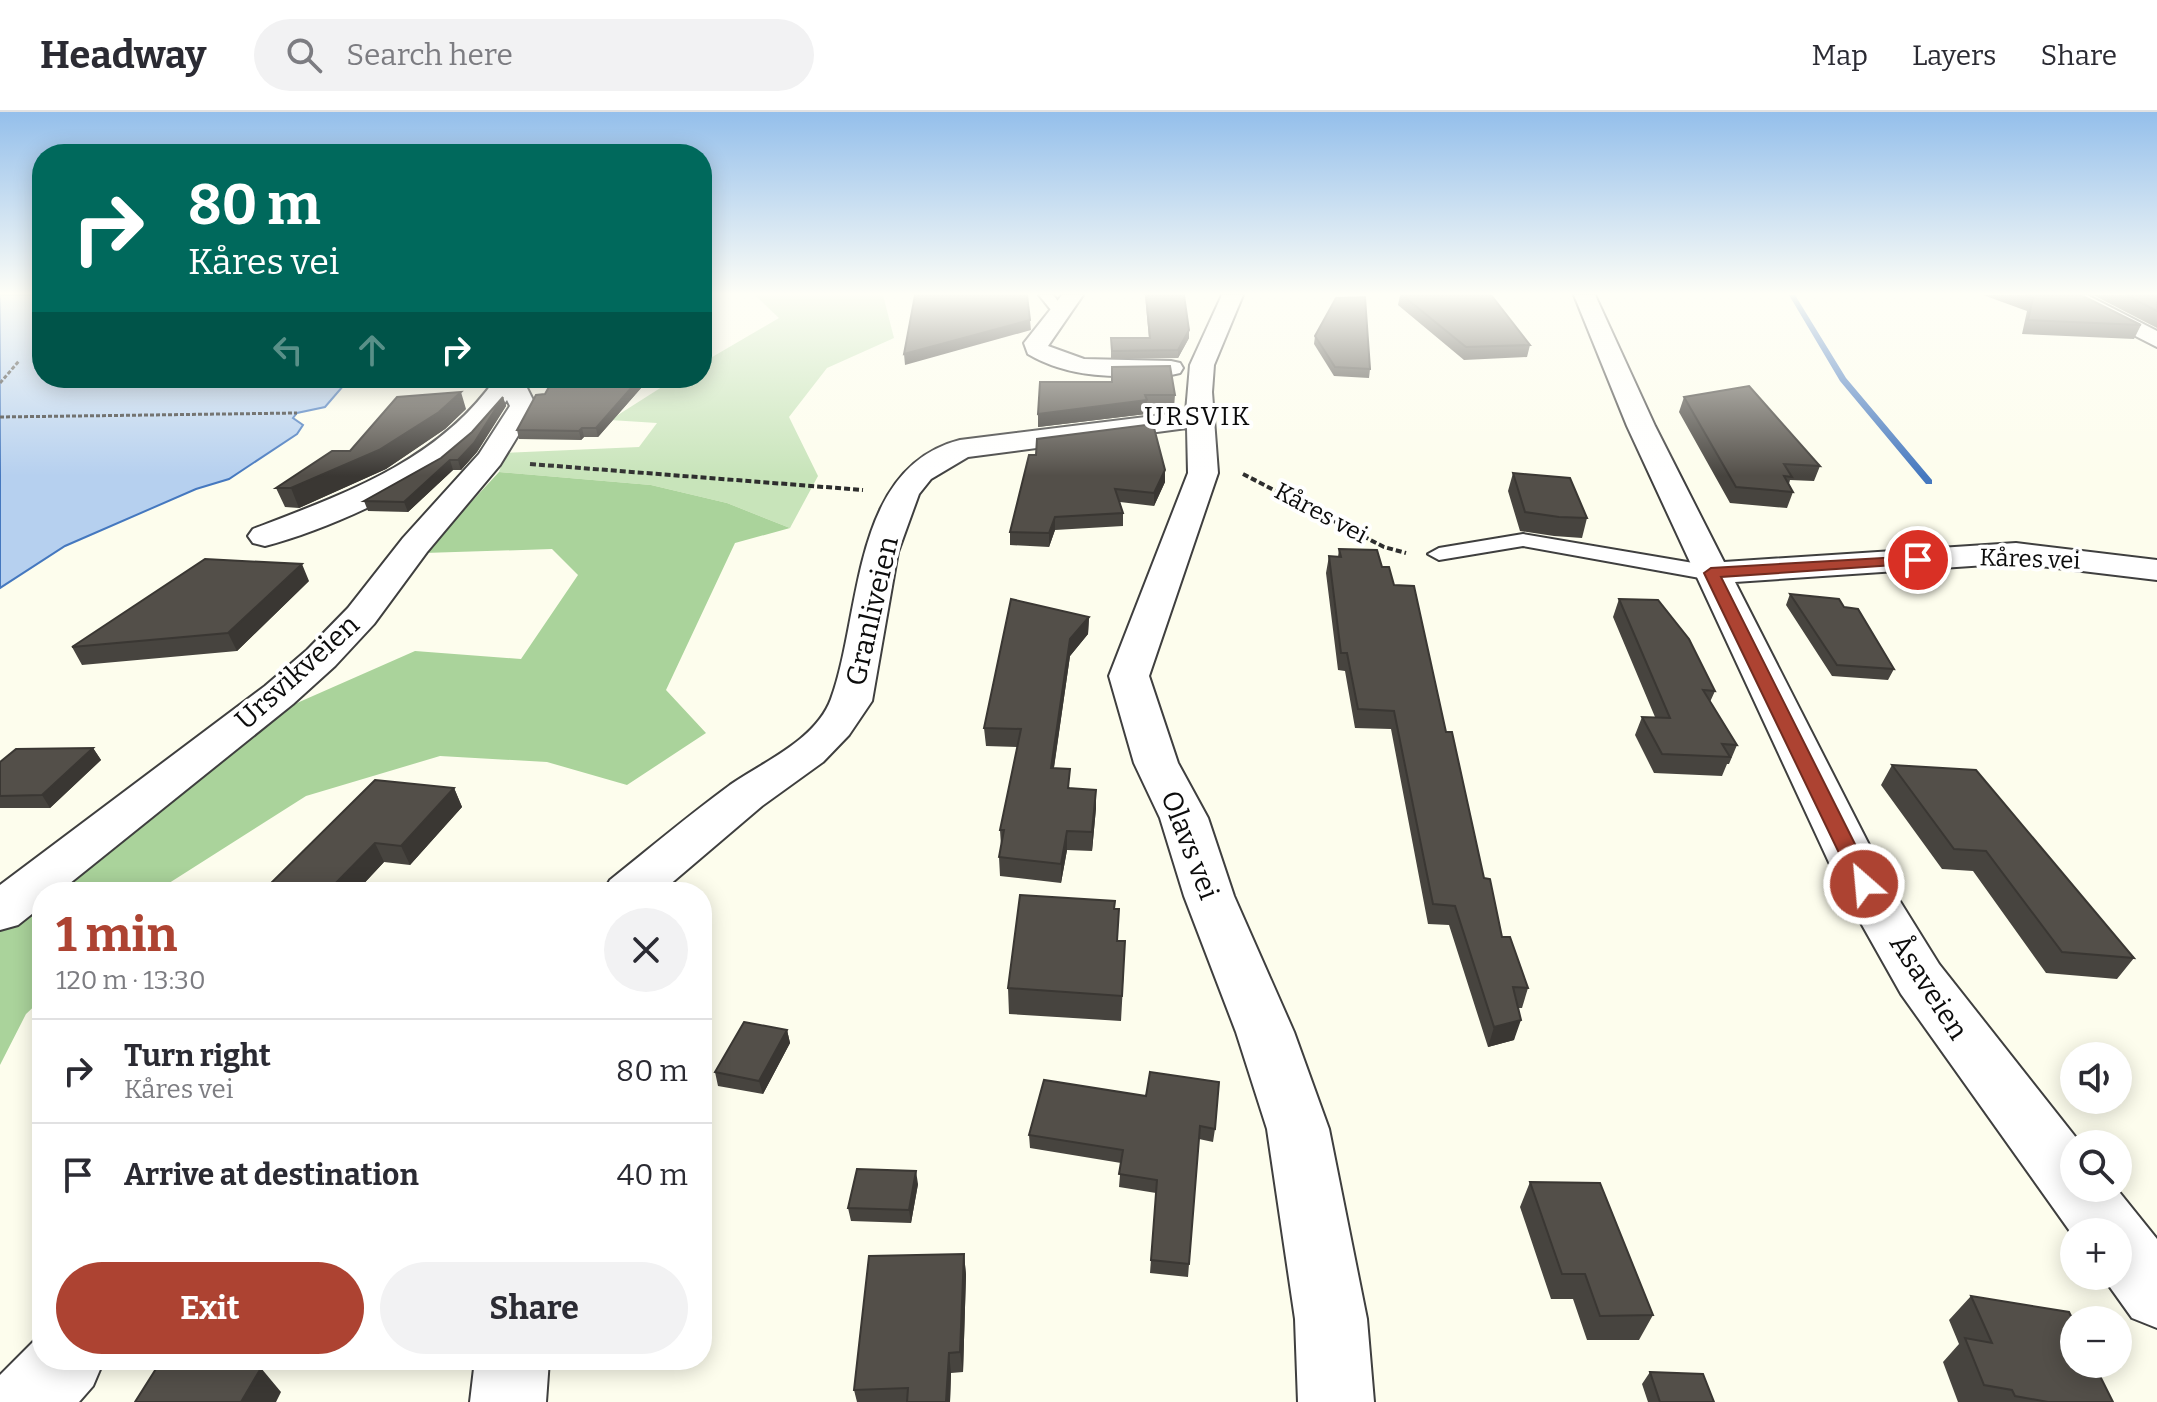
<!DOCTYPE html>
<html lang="en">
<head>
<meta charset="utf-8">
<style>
  :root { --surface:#fff; --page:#f2f2f3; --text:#2b2b33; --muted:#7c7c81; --line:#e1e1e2; --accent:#ad4332 }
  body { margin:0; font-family:Bitter,serif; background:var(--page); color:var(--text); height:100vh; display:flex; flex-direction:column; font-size:30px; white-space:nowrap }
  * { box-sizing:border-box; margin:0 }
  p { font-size:26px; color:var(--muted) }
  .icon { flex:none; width:44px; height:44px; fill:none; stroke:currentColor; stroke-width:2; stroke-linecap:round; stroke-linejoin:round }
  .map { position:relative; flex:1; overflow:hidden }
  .details { position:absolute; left:32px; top:770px; width:680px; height:488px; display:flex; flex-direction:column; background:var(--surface); border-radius:32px; box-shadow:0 4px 20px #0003 }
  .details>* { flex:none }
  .top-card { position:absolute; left:32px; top:32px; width:680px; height:244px; border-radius:32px; box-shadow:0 4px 20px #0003; background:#00695c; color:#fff; overflow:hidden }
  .buttons { position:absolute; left:2060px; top:930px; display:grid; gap:16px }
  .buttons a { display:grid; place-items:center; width:72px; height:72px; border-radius:50%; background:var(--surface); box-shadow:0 4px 20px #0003; font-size:40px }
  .pin { position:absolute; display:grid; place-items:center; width:68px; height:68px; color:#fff; margin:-34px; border:4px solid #fff; border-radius:50%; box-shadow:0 2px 8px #0007 }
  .me { position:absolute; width:88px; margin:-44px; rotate:333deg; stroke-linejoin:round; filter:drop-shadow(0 0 6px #0008) }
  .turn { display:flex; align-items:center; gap:28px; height:168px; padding:0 24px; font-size:36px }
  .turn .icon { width:104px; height:104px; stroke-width:2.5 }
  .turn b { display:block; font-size:56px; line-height:68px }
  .lanes { display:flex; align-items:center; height:76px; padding:0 24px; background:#0003; justify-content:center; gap:40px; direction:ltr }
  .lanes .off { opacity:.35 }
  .round { display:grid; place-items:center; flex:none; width:84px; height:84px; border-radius:42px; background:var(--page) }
  .head { display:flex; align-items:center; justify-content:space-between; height:136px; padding:0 24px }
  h1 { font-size:48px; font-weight:700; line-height:60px; color:var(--accent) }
  .cta { display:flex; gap:16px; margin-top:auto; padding:16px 24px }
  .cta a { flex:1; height:92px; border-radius:48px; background:var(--accent); color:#fff; font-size:32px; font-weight:700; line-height:92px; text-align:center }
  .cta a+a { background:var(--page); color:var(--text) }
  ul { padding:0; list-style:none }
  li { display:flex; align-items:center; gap:24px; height:104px; padding:0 24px; border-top:2px solid var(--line) }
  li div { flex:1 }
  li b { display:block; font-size:30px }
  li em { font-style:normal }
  header { display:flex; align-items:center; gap:48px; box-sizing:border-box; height:112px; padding:0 40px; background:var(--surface); border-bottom:2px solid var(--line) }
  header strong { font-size:38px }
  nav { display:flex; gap:44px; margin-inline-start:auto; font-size:28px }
  .search { width:560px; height:72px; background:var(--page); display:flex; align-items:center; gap:20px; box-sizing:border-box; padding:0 28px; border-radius:44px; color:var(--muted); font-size:30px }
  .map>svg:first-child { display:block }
  .green { fill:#c8e4ba }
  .forest { fill:#aad39b }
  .water { fill:#b6d0ef; stroke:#4578bf; stroke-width:2 }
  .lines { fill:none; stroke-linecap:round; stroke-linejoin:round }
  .stream { fill:#4578bf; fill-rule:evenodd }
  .service-casing { stroke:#3f3f3f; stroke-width:4 }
  .minor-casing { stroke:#3f3f3f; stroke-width:4 }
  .path-far1 { stroke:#2e2e2e; stroke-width:3; stroke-dasharray:4 2; stroke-linecap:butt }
  .path { stroke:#2e2e2e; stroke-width:4; stroke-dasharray:6 3; stroke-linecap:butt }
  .service { fill:#fff; fill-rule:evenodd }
  .minor { fill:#fff; fill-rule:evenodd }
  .wall { fill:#47443f }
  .shaded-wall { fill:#3a3733 }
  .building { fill:#534f49; stroke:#3a3733; stroke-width:2 }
  .route { fill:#ad4332; stroke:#702c20; stroke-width:2 }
  .labels { text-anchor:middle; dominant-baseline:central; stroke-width:8; stroke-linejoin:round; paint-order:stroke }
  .far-street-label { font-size:24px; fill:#0c0c0c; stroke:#fff }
  .far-quarter-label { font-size:26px; letter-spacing:2px; fill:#0c0c0c; stroke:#fff }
  .street-label { font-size:28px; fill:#0c0c0c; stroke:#fff }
</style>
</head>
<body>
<header>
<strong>Headway</strong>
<div class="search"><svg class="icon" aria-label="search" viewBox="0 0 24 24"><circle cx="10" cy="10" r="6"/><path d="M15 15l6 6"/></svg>Search here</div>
<nav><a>Map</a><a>Layers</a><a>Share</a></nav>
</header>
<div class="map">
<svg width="2157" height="1290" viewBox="0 0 2157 1290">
  <rect width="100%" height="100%" fill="#fdfded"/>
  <path class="green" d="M 755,183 L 883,183 L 894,226 L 827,256 L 789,305 L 818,364 L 790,416 L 727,391 L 651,373 L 499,360 L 505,341 L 639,335 L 657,311 L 610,308 L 676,266 L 702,266 L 702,251 L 779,206 Z"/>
  <path class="forest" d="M 499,360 L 651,373 L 727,391 L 790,416 L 735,431 L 666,578 L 706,621 L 627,673 L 547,650 L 440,644 L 306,684 L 155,780 L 42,780 L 42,887 L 26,902 L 0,953 L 0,783 L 272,602 L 415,539 L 521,547 L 578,463 L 552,437 L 424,441 Z"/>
  <path class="water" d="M 0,183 L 42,183 L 42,266 L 350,266 L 325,295 L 297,301 L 293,306 L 303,313 L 297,322 L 229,367 L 196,377 L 65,434 L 0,476 Z"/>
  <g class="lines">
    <path class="stream" d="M 1789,183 L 1795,183 L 1846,266 L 1932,368 L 1932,372 L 1926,372 L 1840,269 Z"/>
    <defs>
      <path id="service" d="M 1039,183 L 1053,183 L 1067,200 L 1055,203 Z
        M 1523,422 L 1711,454 L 1722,461 L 1711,468 L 1523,434 L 1439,448 L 1428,442 L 1439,436 Z"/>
      <path id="minor" d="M 1062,183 L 1083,183 L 1048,234 L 1084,247 L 1171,249 L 1180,251 L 1183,256 L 1180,261 L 1171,263 C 1121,265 1072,268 1028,242 L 1024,231 Z
        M 1222,183 L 1243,183 L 1214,253 L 1212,280 L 1218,361 L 1149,564 L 1178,651 L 1208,706 L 1234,784 L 1294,920 L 1329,1017 L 1367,1207 L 1374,1290 L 1298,1290 L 1295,1207 L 1267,1017 L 1236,920 L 1184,784 L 1160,706 L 1134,651 L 1109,564 L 1188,361 L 1187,316 L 968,345 L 931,367 L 919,382 L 898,440 L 872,589 L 849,623 L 823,650 L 762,694 L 661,780 L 603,780 L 610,768 C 650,736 689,703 730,673 C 763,650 816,628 831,587 C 862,503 850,356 960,328 L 1186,300 L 1190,253 Z
        M 1574,183 L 1595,183 L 1655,314 L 1724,450 L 2016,431 L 2157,448 L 2157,468 L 2016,451 L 1735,470 L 1888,770 L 1939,852 L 2081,1032 L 2074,1032 L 2074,1076 L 2116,1076 L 2157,1127 L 2157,1216 L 2132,1206 L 2102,1164 L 2118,1164 L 2118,1120 L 2074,1120 L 2074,1125 L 1901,882 L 1839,772 L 1627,314 Z
        M 2060,183 L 2087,183 L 2157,219 L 2157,235 L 2063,187 Z
        M 496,266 L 522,266 L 536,294 L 500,353 L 427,440 L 374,512 L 335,554 L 293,592 L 59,780 L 42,780 L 42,794 L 18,813 L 0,818 L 0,773 L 265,574 L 307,538 L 348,496 L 403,426 L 479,342 L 510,294 L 507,288 C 493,306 478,324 461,339 C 416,378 323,419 265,434 L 253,431 L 248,424 L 253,417 C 344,382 439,349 496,266 Z
        M 42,1221 L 42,1248 L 104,1248 L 93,1274 L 79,1290 L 0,1290 L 0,1263 Z
        M 475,1248 L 549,1248 L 546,1290 L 470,1290 Z"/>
    </defs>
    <use href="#service" class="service-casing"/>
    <use href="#minor" class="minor-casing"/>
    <path class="path-far1" d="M 0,271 L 19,249
      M 0,305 L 297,301"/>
    <path class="path" d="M 530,352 L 863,378
      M 1243,362 L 1384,435 L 1406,441"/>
    <use href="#service" class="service"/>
    <use href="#minor" class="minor"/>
  </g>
  <path class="wall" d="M 1145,183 L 1184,183 L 1189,218 L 1189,226 L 1178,246 L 1111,247 L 1111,226 L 1149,226 Z
    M 1400,183 L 1491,183 L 1530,233 L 1527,245 L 1464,248 L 1398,193 Z
    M 1983,183 L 2081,183 L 2141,213 L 2134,227 L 2022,222 L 2027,199 Z
    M 2093,183 L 2157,183 L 2157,216 Z
    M 1315,224 L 1370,257 L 1369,266 L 1334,264 L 1314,232 Z
    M 649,267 L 598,325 L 584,325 L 581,328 L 519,327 L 517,318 Z
    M 1040,270 L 1175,283 L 1174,296 L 1147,296 L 1146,302 L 1038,315 Z
    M 503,285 L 506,294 L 477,340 L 461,358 L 453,358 L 408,400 L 368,399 L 364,389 L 441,346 L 472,320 Z
    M 1684,285 L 1820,354 L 1814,369 L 1790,368 L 1789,372 L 1793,380 L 1787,396 L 1730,391 L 1679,300 Z
    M 466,297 L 445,317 L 386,357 L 299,396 L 285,395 L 276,376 L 350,339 Z
    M 1029,343 L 1165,370 L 1154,394 L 1120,390 L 1123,401 L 1123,414 L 1055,418 L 1049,435 L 1010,433 L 1010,420 Z
    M 1513,361 L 1587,406 L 1582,426 L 1554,424 L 1520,419 L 1508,379 Z
    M 1339,437 L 1382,455 L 1394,473 L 1446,620 L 1484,766 L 1502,825 L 1528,876 L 1522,896 L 1518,896 L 1514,928 L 1488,935 L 1449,813 L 1428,812 L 1391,617 L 1355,616 L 1345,559 L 1338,558 L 1326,461 L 1329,444 L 1338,445 Z
    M 309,469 L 237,539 L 82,553 L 72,535 Z
    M 1790,482 L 1844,495 L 1894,557 L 1888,568 L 1832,564 L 1786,493 Z
    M 1619,487 L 1715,579 L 1710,590 L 1737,633 L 1729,652 L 1727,652 L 1722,664 L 1654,661 L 1635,623 L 1642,605 L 1655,605 L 1613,505 Z
    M 1089,505 L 1088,522 L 1070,544 L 1054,656 L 1070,676 L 1096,696 L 1092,739 L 1067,738 L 1061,771 L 1000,764 L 999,745 L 1001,734 L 1000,718 L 1017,635 L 986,634 L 984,616 Z
    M 93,636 L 101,648 L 50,696 L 0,696 L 0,650 Z
    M 1892,653 L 2134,846 L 2117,867 L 2046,861 L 1973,759 L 1942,757 L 1881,673 Z
    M 454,676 L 462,695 L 410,753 L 384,750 L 356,780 L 262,780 Z
    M 1114,797 L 1118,829 L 1124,855 L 1121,909 L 1009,902 L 1008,876 Z
    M 787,918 L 790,931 L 763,982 L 718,974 L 715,960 Z
    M 1044,968 L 1215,1017 L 1213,1030 L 1199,1027 L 1188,1165 L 1150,1161 L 1156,1081 L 1119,1075 L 1121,1051 L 1030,1036 L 1029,1023 Z
    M 1530,1070 L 1653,1203 L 1639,1228 L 1587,1228 L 1573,1187 L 1551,1187 L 1520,1095 Z
    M 918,1072 L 911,1111 L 851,1109 L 848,1096 Z
    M 964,1142 L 966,1163 L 963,1260 L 951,1261 L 950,1290 L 857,1290 L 854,1278 Z
    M 1971,1184 L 2113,1290 L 1958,1290 L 1943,1250 L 1959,1232 L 1949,1208 Z
    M 1650,1260 L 1714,1290 L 1648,1290 L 1642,1272 Z"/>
  <path class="shaded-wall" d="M 1030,208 L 1031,218 L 905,253 L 904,242 Z
    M 1189,218 L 1189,226 L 1178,246 L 1178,238 Z
    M 640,266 L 649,267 L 598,325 L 596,316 Z
    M 461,280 L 466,297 L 445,317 L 386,357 L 299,396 L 291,376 Z
    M 503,285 L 506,294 L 477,340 L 461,358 L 458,348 Z
    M 1147,288 L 1146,302 L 1038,315 L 1038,302 Z
    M 582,316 L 584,325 L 581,328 L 579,319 Z
    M 450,348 L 453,358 L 408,400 L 404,390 Z
    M 1165,358 L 1165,370 L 1154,394 L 1154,381 Z
    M 1055,405 L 1055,418 L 1049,435 L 1049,421 Z
    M 302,452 L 309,469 L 237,539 L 228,521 Z
    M 1089,505 L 1088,522 L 1070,544 L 1051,675 L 1051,656 L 1070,527 Z
    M 93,636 L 101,648 L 50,696 L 42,683 Z
    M 454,676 L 462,695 L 410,753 L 401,734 Z
    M 1096,678 L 1096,696 L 1092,739 L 1092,720 Z
    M 1067,719 L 1067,738 L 1061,771 L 1061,752 Z
    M 375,731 L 384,750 L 356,780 L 327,780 Z
    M 1521,908 L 1514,928 L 1488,935 L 1494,915 Z
    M 787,918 L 790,931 L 763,982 L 759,969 Z
    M 916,1059 L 918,1072 L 911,1111 L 909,1098 Z
    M 964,1142 L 966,1163 L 963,1260 L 960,1240 Z
    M 949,1241 L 951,1261 L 950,1290 L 946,1290 Z
    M 261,1256 L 281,1280 L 276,1290 L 241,1290 Z"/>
  <path class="building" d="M 915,183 L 1027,183 L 1030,208 L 904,242 Z
    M 1146,183 L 1184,183 L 1189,218 L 1178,238 L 1112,239 L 1111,226 L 1150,226 Z
    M 1402,183 L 1491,183 L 1530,233 L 1466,235 Z
    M 2025,183 L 2081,183 L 2141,213 L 2028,208 L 2033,186 Z
    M 2126,183 L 2157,183 L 2157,199 Z
    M 1365,185 L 1370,257 L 1335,255 L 1315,224 L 1336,186 Z
    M 1170,254 L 1175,283 L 1145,283 L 1147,288 L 1038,302 L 1040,270 L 1112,270 L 1112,255 Z
    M 554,266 L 640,266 L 596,316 L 582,316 L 579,319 L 517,318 L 536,283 L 545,282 Z
    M 1749,274 L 1820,354 L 1784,352 L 1792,365 L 1784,364 L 1793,380 L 1736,375 L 1684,285 Z
    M 461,280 L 439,300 L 379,338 L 291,376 L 276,376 L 332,339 L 350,339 L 397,285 Z
    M 503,285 L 474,331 L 458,348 L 450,348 L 404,390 L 364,389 L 441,346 L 472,320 Z
    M 1153,312 L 1165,358 L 1154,381 L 1115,377 L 1123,401 L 1055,405 L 1049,421 L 1010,420 L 1029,343 L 1036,343 L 1037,327 Z
    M 1513,361 L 1570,366 L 1587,406 L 1559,405 L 1525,400 Z
    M 1339,437 L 1377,438 L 1382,455 L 1389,455 L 1394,473 L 1414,474 L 1446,620 L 1452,620 L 1484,766 L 1490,767 L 1502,825 L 1510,825 L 1528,876 L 1513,875 L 1521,908 L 1494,915 L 1455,794 L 1433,792 L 1394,599 L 1358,597 L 1347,541 L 1341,541 L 1329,444 L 1341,445 Z
    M 205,447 L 302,452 L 228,521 L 72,535 Z
    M 1790,482 L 1839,487 L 1844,495 L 1858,497 L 1894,557 L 1837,553 Z
    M 1011,487 L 1089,505 L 1070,527 L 1051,656 L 1070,657 L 1068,676 L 1096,678 L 1092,720 L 1067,719 L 1061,752 L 999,745 L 1004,718 L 1000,718 L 1021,617 L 984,616 Z
    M 1619,487 L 1658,488 L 1689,527 L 1715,579 L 1703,578 L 1737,633 L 1722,632 L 1730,645 L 1662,642 L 1642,605 L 1670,606 Z
    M 93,636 L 42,683 L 0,684 L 0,650 L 16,637 Z
    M 1892,653 L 1976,658 L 2134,846 L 2062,840 L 1986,739 L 1954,737 Z
    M 375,668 L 454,676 L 401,734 L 375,731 L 327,780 L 262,780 Z
    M 1020,783 L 1115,789 L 1114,797 L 1119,797 L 1117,829 L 1125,829 L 1122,884 L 1008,876 Z
    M 744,910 L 787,918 L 759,969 L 715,960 Z
    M 1150,960 L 1219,970 L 1215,1017 L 1200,1014 L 1189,1152 L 1151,1148 L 1157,1068 L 1119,1062 L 1123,1038 L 1029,1023 L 1044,968 L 1146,984 Z
    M 857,1057 L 916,1059 L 909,1098 L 848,1096 Z
    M 1530,1070 L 1600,1071 L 1653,1203 L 1600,1204 L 1585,1162 L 1562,1162 Z
    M 964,1142 L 960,1240 L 949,1241 L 946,1290 L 907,1290 L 908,1276 L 854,1278 L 869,1144 Z
    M 1971,1184 L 2069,1200 L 2074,1210 L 2074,1252 L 2094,1252 L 2113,1290 L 2048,1290 L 2015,1284 L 2012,1278 L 1984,1273 L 1965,1226 L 1992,1231 Z
    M 159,1252 L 261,1256 L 241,1290 L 135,1290 Z
    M 1650,1260 L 1703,1262 L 1714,1290 L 1660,1290 Z"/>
  <linearGradient id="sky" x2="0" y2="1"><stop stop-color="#94bfeb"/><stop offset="0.5" stop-color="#fefef7"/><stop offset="1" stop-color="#fefef7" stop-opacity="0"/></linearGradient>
  <rect width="2157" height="364" fill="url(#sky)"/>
  <path class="route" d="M 1918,444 L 1923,445 L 1923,451 L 1721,465 L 1875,772 L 1872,777 L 1857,777 L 1854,772 L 1704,461 L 1711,456 Z"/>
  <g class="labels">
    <g class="far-street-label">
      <text transform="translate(1321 401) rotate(28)">Kåres vei</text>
      <text transform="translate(2030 447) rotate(2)">Kåres vei</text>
    </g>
    <g class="far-quarter-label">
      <text x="1198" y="304">URSVIK</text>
    </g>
    <g class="street-label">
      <text transform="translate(872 499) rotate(-77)">Granliveien</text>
      <text transform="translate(297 560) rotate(-42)">Ursvikveien</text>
      <text transform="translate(1190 733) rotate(69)">Olavs vei</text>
      <text transform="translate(1929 875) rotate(57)">Åsaveien</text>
    </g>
  </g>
</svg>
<div class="buttons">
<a><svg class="icon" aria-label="sound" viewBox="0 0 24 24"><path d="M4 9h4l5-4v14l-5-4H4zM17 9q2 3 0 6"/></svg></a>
<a><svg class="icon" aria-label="search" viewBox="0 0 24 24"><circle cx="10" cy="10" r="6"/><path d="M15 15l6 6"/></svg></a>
<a>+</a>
<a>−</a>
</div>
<div class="pin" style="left:1918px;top:448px;background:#d93025"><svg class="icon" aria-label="arrive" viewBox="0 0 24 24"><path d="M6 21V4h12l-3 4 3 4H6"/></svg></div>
<svg class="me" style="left:1864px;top:772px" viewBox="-20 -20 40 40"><circle r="17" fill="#ad4332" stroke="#fff" stroke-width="3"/><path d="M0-11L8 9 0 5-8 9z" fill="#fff"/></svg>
<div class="top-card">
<div class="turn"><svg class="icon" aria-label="right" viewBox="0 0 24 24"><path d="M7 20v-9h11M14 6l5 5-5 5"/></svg><div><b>80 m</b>Kåres vei</div></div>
<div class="lanes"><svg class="icon off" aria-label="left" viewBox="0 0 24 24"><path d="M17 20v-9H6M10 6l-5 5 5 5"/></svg><svg class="icon off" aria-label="ahead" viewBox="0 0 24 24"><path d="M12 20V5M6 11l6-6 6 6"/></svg><svg class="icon" aria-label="right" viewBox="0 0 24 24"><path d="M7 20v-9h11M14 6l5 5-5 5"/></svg></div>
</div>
<section class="details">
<div class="head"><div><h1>1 min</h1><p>120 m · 13:30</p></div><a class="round"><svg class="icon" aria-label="close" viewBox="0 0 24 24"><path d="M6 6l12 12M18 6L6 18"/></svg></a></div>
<ul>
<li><svg class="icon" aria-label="right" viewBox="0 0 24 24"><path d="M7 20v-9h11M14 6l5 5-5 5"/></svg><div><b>Turn right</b><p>Kåres vei</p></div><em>80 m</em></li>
<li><svg class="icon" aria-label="arrive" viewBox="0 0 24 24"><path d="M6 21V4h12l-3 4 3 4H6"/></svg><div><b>Arrive at destination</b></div><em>40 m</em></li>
</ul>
<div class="cta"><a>Exit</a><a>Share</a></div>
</section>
</div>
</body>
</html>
